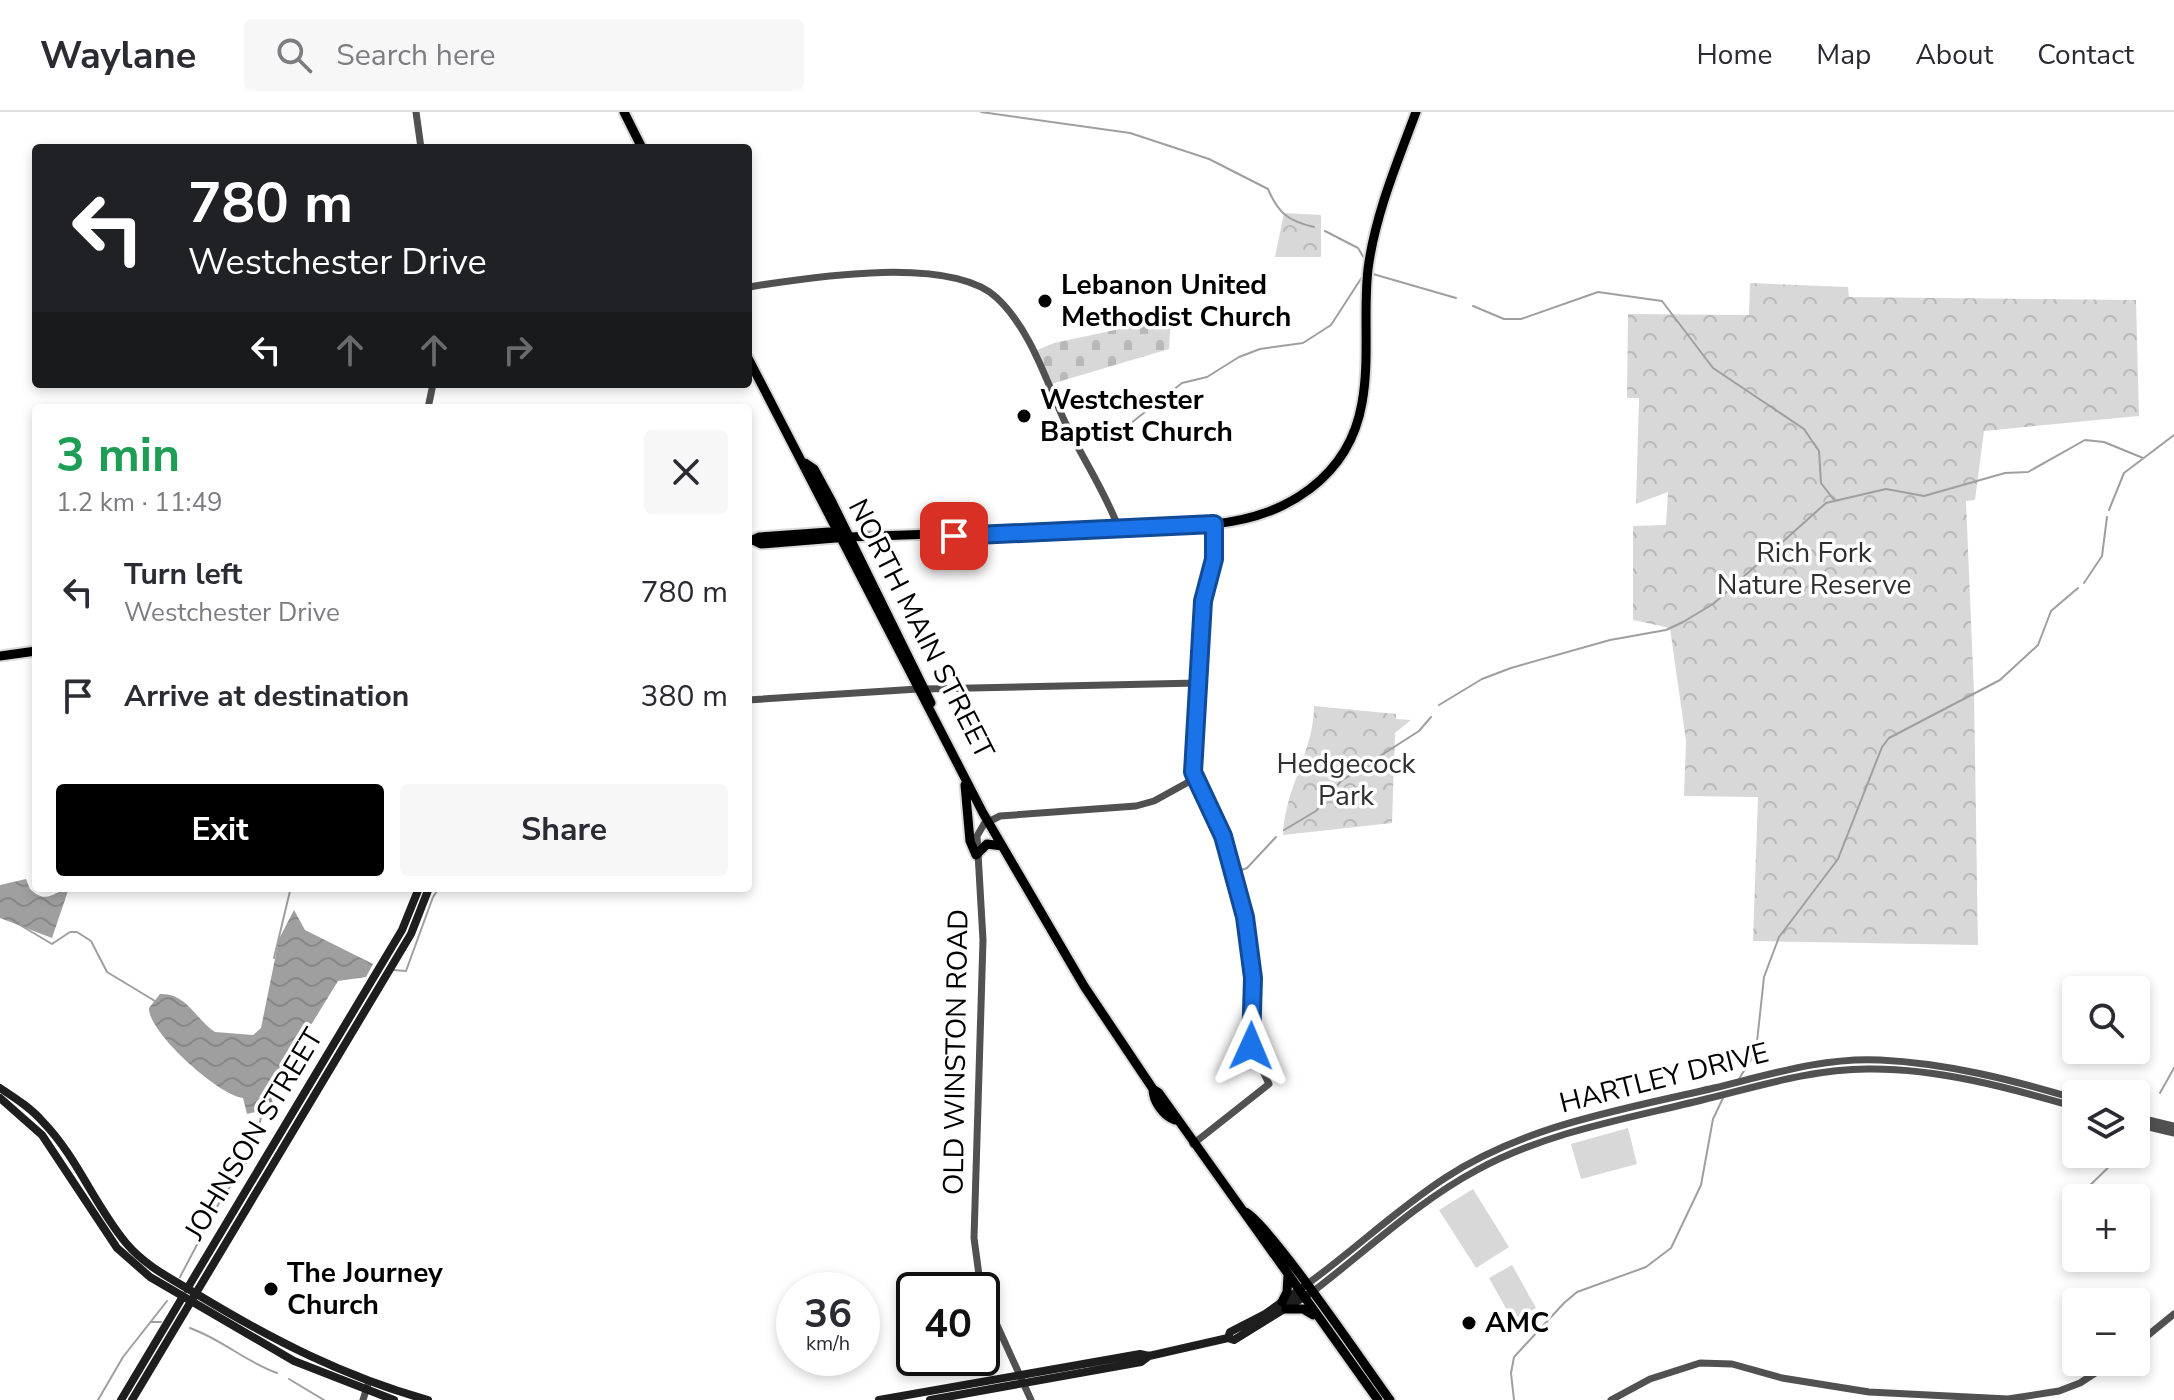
<!DOCTYPE html>
<html lang="en">
<head>
<meta charset="utf-8">
<style>
  :root { --surface:#fff; --page:#f7f7f7; --text:#2b2b33; --muted:#7c7c81; --line:#e1e1e2; --accent:#000 }
  body { margin:0; font-family:"Nunito Sans",sans-serif; background:var(--page); color:var(--text); height:100vh; display:flex; flex-direction:column; font-size:30px; white-space:nowrap }
  * { box-sizing:border-box; margin:0 }
  p { font-size:26px; color:var(--muted) }
  .icon { flex:none; width:44px; height:44px; fill:none; stroke:currentColor; stroke-width:2; stroke-linecap:round; stroke-linejoin:round }
  .map { position:relative; flex:1; overflow:hidden }
  .details { position:absolute; left:32px; top:292px; width:720px; height:488px; display:flex; flex-direction:column; background:var(--surface); border-radius:8px; box-shadow:0 4px 12px #0003 }
  .details>* { flex:none }
  .banner { position:absolute; left:32px; top:32px; width:720px; height:244px; border-radius:8px; box-shadow:0 4px 12px #0003; background:#202124; color:#fff; overflow:hidden }
  .fabs { position:absolute; left:2062px; top:864px; display:grid; gap:16px }
  .fabs a { display:grid; place-items:center; width:88px; height:88px; border-radius:8px; background:var(--surface); box-shadow:0 4px 12px #0003; font-size:40px }
  .speed { position:absolute; left:776px; top:1160px; display:flex; gap:16px; font-size:40px; font-weight:700; text-align:center }
  .speed>* { display:grid; place-content:center; width:104px; height:104px; border-radius:50%; background:var(--surface); box-shadow:0 4px 12px #0003; line-height:1 }
  .speed small { font-size:20px; font-weight:400 }
  .speed .limit { border:4px solid #111; border-radius:12px; background:#fff; color:#111 }
  .pin { position:absolute; display:grid; place-items:center; width:68px; height:68px; color:#fff; margin:-34px; border-radius:16px; box-shadow:0 4px 12px #0006 }
  .me { position:absolute; width:88px; margin:-44px; rotate:1deg; stroke-linejoin:round; filter:drop-shadow(0 0 6px #0008) }
  .turn { display:flex; align-items:center; gap:28px; height:168px; padding:0 24px; font-size:36px }
  .turn .icon { width:104px; height:104px; stroke-width:2.5 }
  .turn b { display:block; font-size:56px; line-height:68px }
  .lanes { display:flex; align-items:center; height:76px; padding:0 24px; background:#0003; justify-content:center; gap:40px; direction:ltr }
  .lanes .off { opacity:.35 }
  .round { display:grid; place-items:center; flex:none; width:84px; height:84px; border-radius:8px; background:var(--page) }
  .overview { display:flex; align-items:center; justify-content:space-between; height:136px; padding:0 24px }
  h1 { font-size:48px; font-weight:700; line-height:60px; color:#1e9e55 }
  .button { display:flex; gap:16px; margin-top:auto; padding:16px 24px }
  .button a { flex:1; height:92px; border-radius:8px; background:var(--accent); color:#fff; font-size:32px; font-weight:700; line-height:92px; text-align:center }
  .button a+a { background:var(--page); color:var(--text) }
  ul { padding:0; list-style:none }
  li { display:flex; align-items:center; gap:24px; height:104px; padding:0 24px }
  li div { flex:1 }
  li b { display:block; font-size:30px }
  li em { font-style:normal }
  header { display:flex; align-items:center; gap:48px; box-sizing:border-box; height:112px; padding:0 40px; background:var(--surface); border-bottom:2px solid var(--line) }
  header strong { font-size:38px }
  nav { display:flex; gap:44px; margin-inline-start:auto; font-size:28px }
  .search { width:560px; height:72px; background:var(--page); display:flex; align-items:center; gap:20px; box-sizing:border-box; padding:0 28px; border-radius:8px; color:var(--muted); font-size:30px }
  .map>svg:first-child { display:block }
  .green { fill:#d8d8d8 }
  .cemetery { fill:url(#cemetery-stones) }
  .park { fill:url(#park-crowns) }
  .water { fill:url(#water-waves) }
  .lines { fill:none; stroke-linecap:round; stroke-linejoin:round }
  .stream { stroke:#9f9f9f; stroke-width:2 }
  .primary-casing { stroke:#dbdbdb; stroke-width:13 }
  .tertiary { stroke:#515151; stroke-width:7 }
  .secondary { stroke:#1e1e1e; stroke-width:8 }
  .primary { stroke:#000; stroke-width:9 }
  .route-casing { stroke:#114b97; stroke-width:20 }
  .route { stroke:#1a73e8; stroke-width:14 }
  .poi-dot { fill:#000; stroke:#fff; stroke-width:3 }
  .labels { text-anchor:middle; dominant-baseline:central; stroke-width:7; stroke-linejoin:round; paint-order:stroke }
  .poi-label { font-size:28px; font-weight:bold; fill:#000; stroke:#fff; text-anchor:start }
  .park-label { font-size:28px; fill:#2f2f2f; stroke:#fff }
  .street-label { font-size:28px; fill:#000; stroke:#fff }
</style>
</head>
<body>
<header>
<strong>Waylane</strong>
<div class="search"><svg class="icon" aria-label="search" viewBox="0 0 24 24"><circle cx="10" cy="10" r="6"/><path d="M15 15l6 6"/></svg>Search here</div>
<nav><a>Home</a><a>Map</a><a>About</a><a>Contact</a></nav>
</header>
<div class="map">
<svg width="2174" height="1288" viewBox="0 0 2174 1288">
  <defs>
    <pattern id="cemetery-stones" width="16" height="16" patternUnits="userSpaceOnUse" patternTransform="scale(2)"><rect width="16" height="16" fill="#d8d8d8"/><path d="M2 7V4a2 2 0 0 1 4 0v3zM10 15v-3a2 2 0 0 1 4 0v3z" fill="#b8b8b8"/></pattern>
    <pattern id="park-crowns" width="20" height="18" patternUnits="userSpaceOnUse" patternTransform="scale(2)"><rect width="20" height="18" fill="#d8d8d8"/><path d="M2 6a3 3 0 1 1 6 0M12 15a3 3 0 1 1 6 0" fill="none" stroke="#b8b8b8"/></pattern>
    <pattern id="water-waves" width="16" height="10" patternUnits="userSpaceOnUse" patternTransform="scale(2)"><rect width="16" height="10" fill="#9f9f9f"/><path d="M0 5q4-4 8 0t8 0" fill="none" stroke="#878787"/></pattern>
  </defs>
  <rect width="100%" height="100%" fill="#fff"/>
  <path class="green" d="M 1628,1016 L 1637,1052 L 1581,1067 L 1571,1032 Z
    M 1473,1077 L 1509,1135 L 1476,1156 L 1439,1098 Z
    M 1512,1153 L 1536,1196 L 1513,1209 L 1489,1166 Z"/>
  <path class="cemetery" d="M 1171,206 L 1169,237 L 1051,272 L 1038,243 L 1037,238 L 1054,231 Z"/>
  <path class="park" d="M 1284,101 L 1321,103 L 1321,145 L 1275,145 Z
    M 1750,171 L 1848,175 L 1849,185 L 2136,188 L 2139,304 L 1984,319 L 1975,388 L 1966,389 L 1974,581 L 1978,833 L 1753,829 L 1758,685 L 1684,684 L 1686,629 L 1670,516 L 1633,508 L 1633,414 L 1666,413 L 1668,380 L 1636,392 L 1639,286 L 1627,286 L 1628,202 L 1749,203 Z
    M 1314,594 L 1396,602 L 1396,607 L 1411,608 L 1395,621 L 1392,711 L 1283,723 C 1284,678 1314,639 1314,594 Z"/>
  <path class="water" d="M 26,767 L 30,777 C 47,793 53,780 69,776 L 52,826 L 0,806 L 0,773 Z
    M 294,798 L 305,818 L 373,852 L 366,865 L 338,869 L 270,980 L 274,995 L 247,1002 L 243,986 C 218,983 148,920 149,896 L 160,882 C 187,881 195,907 215,920 L 253,923 L 261,916 L 279,827 Z"/>
  <g class="lines">
    <path class="stream" d="M 981,0 L 1130,21 L 1209,47 L 1268,77 C 1278,101 1288,109 1314,115
      M 1373,162 L 1456,186
      M 1473,194 L 1504,207 L 1521,207 L 1598,180 L 1662,189 L 1713,256 L 1804,317 L 1819,339 L 1821,371 L 1834,388
      M 1131,311 L 1182,271 L 1207,265 L 1239,245 L 1260,237 L 1303,231 L 1331,213 L 1364,162 L 1364,146 L 1358,136 L 1325,119
      M 2109,398 L 2124,361 L 2174,323
      M 2084,471 L 2102,444 L 2107,405
      M 1439,593 L 1482,567 L 1511,556 L 1610,528 L 1666,518 L 1683,510 L 1713,492 L 1826,391 L 1886,377 L 1924,384 L 2005,361 L 2028,360 L 2085,328 L 2104,330 L 2143,346
      M 1284,718 L 1316,699 L 1341,669 L 1419,619 L 1431,605
      M 1239,759 L 1247,756 L 1276,725
      M 20,813 L 52,832 L 70,820 L 77,820 L 91,829 L 107,860 L 155,889
      M 274,846 L 290,779
      M 393,858 L 406,859 L 433,785 L 439,776
      M 1739,967 L 1756,939 L 1764,865 L 1779,825 L 1838,747 L 1882,635 L 1889,626 L 2000,568 L 2038,533 L 2051,499 L 2078,476
      M 2160,981 L 2174,956
      M 2077,1086 L 2122,1042
      M 180,1165 L 219,1091 L 253,1041 L 263,996
      M 151,1210 L 161,1210
      M 190,1216 C 223,1228 244,1249 277,1261
      M 289,1267 L 324,1288
      M 98,1288 L 123,1245 L 167,1189
      M 1514,1288 L 1511,1261 L 1514,1245 L 1564,1191 L 1577,1180 L 1646,1155 L 1671,1136 L 1701,1073 L 1713,1007 L 1724,984"/>
    <defs>
      <path id="primary" d="M 624,0 L 642,36
        M 748,246 L 983,701 L 1084,874 L 1153,977 L 1159,981 L 1378,1288
        M 805,351 L 814,357 L 832,390 L 931,591
        M 755,429 L 761,432 L 848,425 L 1214,412 C 1285,405 1349,366 1362,291 C 1370,247 1363,201 1368,157 C 1375,103 1397,51 1416,0
        M 748,430 L 759,425 L 829,420 L 837,425
        M 0,544 L 36,539
        M 965,673 L 970,729 L 976,743 L 987,732 L 1002,734
        M 1153,977 C 1153,989 1163,1004 1175,1008
        M 1245,1100 C 1268,1110 1368,1258 1390,1288
        M 1282,1190 L 1287,1180 L 1288,1163
        M 1286,1197 L 1303,1197 L 1313,1203"/>
    </defs>
    <use href="#primary" class="primary-casing"/>
    <path class="tertiary" d="M 416,0 L 421,36
      M 748,175 C 807,166 950,142 997,186 C 1030,217 1046,268 1064,308 C 1081,344 1105,379 1119,417
      M 428,296 L 433,272
      M 925,577 L 1198,571
      M 748,588 L 918,577
      M 2136,1005 L 2174,1014
      M 2136,1012 L 2174,1021
      M 1193,1032 L 1269,972 L 1251,934 L 1252,853 L 1237,772 L 1223,724 L 1193,660 L 1203,489 L 1214,447 L 1214,412
      M 1306,1173 C 1353,1139 1396,1098 1445,1066 C 1526,1013 1621,998 1714,976 C 1768,963 1824,945 1880,948 C 1946,951 2013,968 2076,987
      M 981,1178 L 974,1126 L 983,828 L 977,724 L 984,712 L 1000,704 L 1136,694 L 1154,689 L 1194,667
      M 982,1180 L 1031,1288
      M 1311,1181 C 1365,1140 1417,1090 1477,1058 C 1547,1020 1625,1007 1702,988 C 1756,975 1811,957 1868,957 C 1937,956 2010,976 2076,995
      M 2136,1233 L 2174,1202
      M 363,1288 L 369,1269
      M 1611,1288 L 1650,1267 L 1700,1251 L 1732,1252 L 1782,1266 L 1869,1280 L 2008,1287 L 2059,1279 L 2080,1271 L 2112,1250"/>
    <path class="secondary" d="M 0,976 C 15,986 31,996 43,1010 C 77,1045 95,1094 126,1131 C 146,1155 174,1168 200,1184 C 273,1228 345,1265 428,1288
      M 0,986 L 42,1023 L 117,1136 L 150,1165 L 294,1249 L 394,1288
      M 187,1177 L 402,818 L 419,776
      M 1228,1226 L 1230,1220 L 1265,1202 L 1302,1176
      M 121,1288 L 182,1186
      M 132,1288 L 411,822 L 429,776
      M 879,1288 L 1140,1242 L 1149,1244 L 1228,1226 L 1234,1228 L 1307,1183
      M 930,1288 L 1141,1250 L 1149,1244"/>
    <use href="#primary" class="primary"/>
  </g>
  <g class="lines">
    <defs>
      <path id="route" d="M 954,424 L 1214,412 L 1214,447 L 1203,489 L 1193,660 L 1223,724 L 1245,805 L 1253,866 L 1251,934"/>
    </defs>
    <use href="#route" class="route-casing"/>
    <use href="#route" class="route"/>
  </g>
  <g class="poi-dot">
    <circle cx="1045" cy="189" r="8"/>
    <circle cx="1024" cy="304" r="8"/>
    <circle cx="271" cy="1177" r="8"/>
    <circle cx="1469" cy="1211" r="8"/>
  </g>
  <g class="labels">
    <g class="poi-label">
      <text x="1061" y="173">Lebanon United<tspan x="1061" dy="32">Methodist Church</tspan></text>
      <text x="1040" y="288">Westchester<tspan x="1040" dy="32">Baptist Church</tspan></text>
      <text x="287" y="1161">The Journey<tspan x="287" dy="32">Church</tspan></text>
      <text x="1485" y="1211">AMC</text>
    </g>
    <g class="park-label">
      <text x="1814" y="441">Rich Fork<tspan x="1814" dy="32">Nature Reserve</tspan></text>
      <text x="1346" y="652">Hedgecock<tspan x="1346" dy="32">Park</tspan></text>
    </g>
    <g class="street-label">
      <text transform="translate(921 517) rotate(63)">NORTH MAIN STREET</text>
      <text transform="translate(956 940) rotate(-89)">OLD WINSTON ROAD</text>
      <text transform="translate(1664 966) rotate(-14)">HARTLEY DRIVE</text>
      <text transform="translate(254 1022) rotate(-59)">JOHNSON STREET</text>
    </g>
  </g>
</svg>
<div class="fabs">
<a><svg class="icon" aria-label="search" viewBox="0 0 24 24"><circle cx="10" cy="10" r="6"/><path d="M15 15l6 6"/></svg></a>
<a><svg class="icon" aria-label="layers" viewBox="0 0 24 24"><path d="M12 4l9 5-9 5-9-5zM3 14l9 5 9-5"/></svg></a>
<a>+</a>
<a>−</a>
</div>
<div class="speed"><div>36<small>km/h</small></div><div class="limit">40</div></div>
<div class="pin" style="left:954px;top:424px;background:#d93025"><svg class="icon" aria-label="arrive" viewBox="0 0 24 24"><path d="M6 21V4h12l-3 4 3 4H6"/></svg></div>
<svg class="me" style="left:1251px;top:934px" viewBox="-20 -20 40 40"><path d="M0-17L14 15 0 8-14 15z" fill="#1a73e8" stroke="#fff" stroke-width="4"/></svg>
<div class="banner">
<div class="turn"><svg class="icon" aria-label="left" viewBox="0 0 24 24"><path d="M17 20v-9H6M10 6l-5 5 5 5"/></svg><div><b>780 m</b>Westchester Drive</div></div>
<div class="lanes"><svg class="icon" aria-label="left" viewBox="0 0 24 24"><path d="M17 20v-9H6M10 6l-5 5 5 5"/></svg><svg class="icon off" aria-label="ahead" viewBox="0 0 24 24"><path d="M12 20V5M6 11l6-6 6 6"/></svg><svg class="icon off" aria-label="ahead" viewBox="0 0 24 24"><path d="M12 20V5M6 11l6-6 6 6"/></svg><svg class="icon off" aria-label="right" viewBox="0 0 24 24"><path d="M7 20v-9h11M14 6l5 5-5 5"/></svg></div>
</div>
<section class="details">
<div class="overview"><div><h1>3 min</h1><p>1.2 km · 11:49</p></div><a class="round"><svg class="icon" aria-label="close" viewBox="0 0 24 24"><path d="M6 6l12 12M18 6L6 18"/></svg></a></div>
<ul>
<li><svg class="icon" aria-label="left" viewBox="0 0 24 24"><path d="M17 20v-9H6M10 6l-5 5 5 5"/></svg><div><b>Turn left</b><p>Westchester Drive</p></div><em>780 m</em></li>
<li><svg class="icon" aria-label="arrive" viewBox="0 0 24 24"><path d="M6 21V4h12l-3 4 3 4H6"/></svg><div><b>Arrive at destination</b></div><em>380 m</em></li>
</ul>
<div class="button"><a>Exit</a><a>Share</a></div>
</section>
</div>
</body>
</html>
